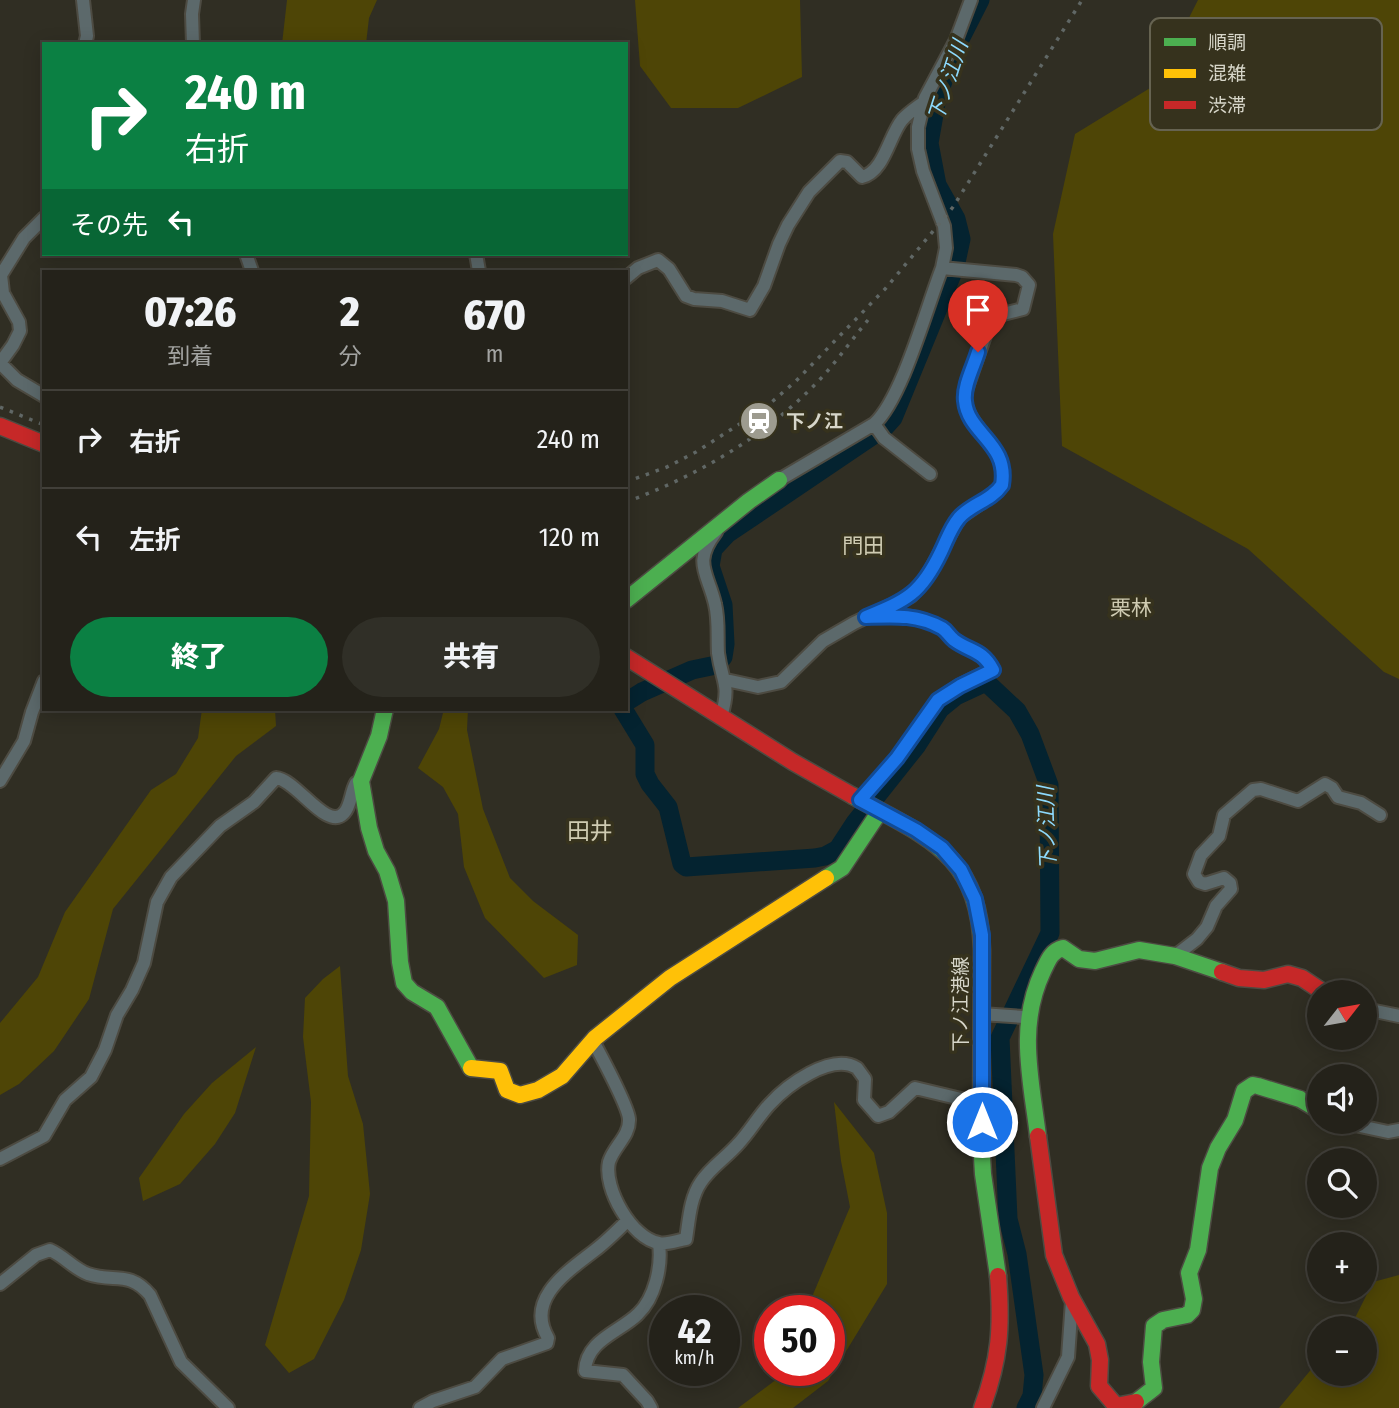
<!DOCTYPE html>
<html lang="ja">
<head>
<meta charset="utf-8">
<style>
  :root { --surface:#24221a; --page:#302f27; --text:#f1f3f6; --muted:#a3a4a2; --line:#413f39; --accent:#0b8043 }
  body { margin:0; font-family:"Fira Sans Condensed","Noto Sans JP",sans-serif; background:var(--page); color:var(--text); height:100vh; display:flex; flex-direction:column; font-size:26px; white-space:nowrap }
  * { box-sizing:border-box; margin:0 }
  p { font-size:23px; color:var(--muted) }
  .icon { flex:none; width:38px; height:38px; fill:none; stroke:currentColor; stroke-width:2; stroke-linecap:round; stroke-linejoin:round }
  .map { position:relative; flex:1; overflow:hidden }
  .side { position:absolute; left:42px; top:270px; width:586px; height:441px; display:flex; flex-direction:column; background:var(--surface); border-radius:0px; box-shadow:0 4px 18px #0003,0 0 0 2px var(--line) }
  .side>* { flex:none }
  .banner { position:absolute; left:42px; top:42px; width:586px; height:214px; border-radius:0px; box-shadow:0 4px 18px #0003,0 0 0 2px var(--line); background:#0b8043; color:#fff; overflow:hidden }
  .needle { width:46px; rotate:59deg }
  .buttons { position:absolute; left:1307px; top:980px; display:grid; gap:14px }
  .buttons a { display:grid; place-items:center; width:70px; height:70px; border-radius:50%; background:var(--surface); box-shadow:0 4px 18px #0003,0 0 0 2px var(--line); font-size:35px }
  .speed { position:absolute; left:649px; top:1295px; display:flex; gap:14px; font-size:35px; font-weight:700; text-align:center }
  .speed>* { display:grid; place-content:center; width:91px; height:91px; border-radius:50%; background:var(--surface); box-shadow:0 4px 18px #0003,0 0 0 2px var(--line); line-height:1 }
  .speed small { font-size:18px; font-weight:400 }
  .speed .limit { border:10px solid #d22; background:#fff; color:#111 }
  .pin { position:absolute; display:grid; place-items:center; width:60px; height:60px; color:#fff; margin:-72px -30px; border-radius:50% 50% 50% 0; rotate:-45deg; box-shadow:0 0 7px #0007 }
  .pin .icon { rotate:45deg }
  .me { position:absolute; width:77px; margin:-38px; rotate:0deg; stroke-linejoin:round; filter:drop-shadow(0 0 5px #0008) }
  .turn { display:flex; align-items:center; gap:24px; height:147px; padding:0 28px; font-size:32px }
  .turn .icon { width:91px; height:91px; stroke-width:2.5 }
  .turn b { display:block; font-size:49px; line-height:60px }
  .then { display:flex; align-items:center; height:66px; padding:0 28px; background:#0003; gap:14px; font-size:26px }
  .eta { display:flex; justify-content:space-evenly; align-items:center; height:119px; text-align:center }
  .eta b { font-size:42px; font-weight:800; line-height:49px }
  .button { display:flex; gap:14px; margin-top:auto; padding:14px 28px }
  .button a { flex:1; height:80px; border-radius:42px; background:var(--accent); color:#fff; font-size:28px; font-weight:800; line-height:80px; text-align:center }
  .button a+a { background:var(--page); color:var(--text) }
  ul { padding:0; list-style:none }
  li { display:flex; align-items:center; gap:21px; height:98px; padding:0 28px; border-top:2px solid var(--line) }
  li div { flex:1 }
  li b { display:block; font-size:26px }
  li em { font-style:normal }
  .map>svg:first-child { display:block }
  .green { fill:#4e4506 }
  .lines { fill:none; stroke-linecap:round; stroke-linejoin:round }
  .river { stroke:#042330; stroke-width:19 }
  .street-casing { stroke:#4d4b42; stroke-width:16 }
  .fast-casing { stroke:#4d4b42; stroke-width:19 }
  .slow-casing { stroke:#4d4b42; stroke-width:19 }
  .jam-casing { stroke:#4d4b42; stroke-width:19 }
  .street { stroke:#5c696b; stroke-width:12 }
  .fast { stroke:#4caf50; stroke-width:16 }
  .slow { stroke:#ffc107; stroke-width:16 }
  .jam { stroke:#c62828; stroke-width:16 }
  .rail { stroke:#606765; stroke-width:3.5; stroke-dasharray:3.5 7; stroke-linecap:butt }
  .route-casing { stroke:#114b97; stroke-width:18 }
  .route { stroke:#1a73e8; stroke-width:12 }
  .labels { text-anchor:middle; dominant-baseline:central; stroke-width:7; stroke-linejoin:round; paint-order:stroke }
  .poi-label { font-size:19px; font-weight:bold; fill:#d7d6c9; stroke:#36321d; text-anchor:start }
  .street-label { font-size:19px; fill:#d7d6c9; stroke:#36321d }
  .water-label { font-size:21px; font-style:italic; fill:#8ddafd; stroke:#36321d }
  .neighbourhood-label { font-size:21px; fill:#cfcbb2; stroke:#36321d }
  .quarter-label { font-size:23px; fill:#cfcbb2; stroke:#36321d }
  .key { fill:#36321d; stroke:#666351; stroke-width:2 }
  .key-label { font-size:19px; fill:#d7d6c9 }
</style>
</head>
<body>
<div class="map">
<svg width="1399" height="1408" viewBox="0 0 1399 1408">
  <rect width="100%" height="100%" fill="#302e23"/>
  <path class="green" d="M 287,0 L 377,0 L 369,18 L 366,44 L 282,44 Z
    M 635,0 L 800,0 L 802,77 L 738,108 L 671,108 L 640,66 Z
    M 1198,0 L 1399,0 L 1399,679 L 1384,672 L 1248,549 L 1062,446 L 1053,234 L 1075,134 L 1155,85 Z
    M 202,709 L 275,709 L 276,726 L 236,756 L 113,909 L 89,999 L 54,1051 L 19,1084 L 0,1095 L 0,1023 L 38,977 L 65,912 L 151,790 L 176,774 L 198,738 Z
    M 444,709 L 468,709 L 467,730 L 483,809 L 510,878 L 533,901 L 578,935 L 577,965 L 544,978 L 485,918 L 464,867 L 458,814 L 443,787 L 418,768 L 439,729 Z
    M 340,966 L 348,1076 L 363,1124 L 370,1194 L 361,1250 L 344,1300 L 314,1359 L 289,1373 L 265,1345 L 309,1196 L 311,1102 L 303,1037 L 305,998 L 323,979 Z
    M 256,1047 L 235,1113 L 215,1144 L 180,1184 L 143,1201 L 139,1178 L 184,1114 L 212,1083 Z
    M 834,1102 L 874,1153 L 887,1213 L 887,1284 L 828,1381 L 793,1408 L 738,1408 L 777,1379 L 781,1370 L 830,1370 L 830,1311 L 806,1311 L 850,1207 L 841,1161 Z
    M 1399,1275 L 1399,1408 L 1279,1408 L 1319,1360 L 1320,1374 L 1365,1374 L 1365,1328 L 1347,1328 L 1355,1318 L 1373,1282 Z"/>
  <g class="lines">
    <path class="river" d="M 626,702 L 642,692 L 692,670 L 716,665 L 723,657 L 725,644 L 723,605 L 710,566 L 713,549 L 727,534 L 884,428 L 893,418 L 955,267 L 961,239 L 956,219 L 937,185 L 929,143 L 936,103 L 950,59 L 980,0
      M 623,709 L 645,745 L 645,774 L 650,784 L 668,807 L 682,864 L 686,867 L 815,858 L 825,856 L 838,849 L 855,823 L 917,745 L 940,709 L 956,696 L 986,682 L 1017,711 L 1030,734 L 1049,785 L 1050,933 L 1000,1038 L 1008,1219 L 1017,1254 L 1034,1375 L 1032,1396 L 1026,1408"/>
    <defs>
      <path id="street" d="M 83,0 L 87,36 L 85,44
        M 193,44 L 192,14 L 194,0
        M 246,254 L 252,271
        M 476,254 L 479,271
        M 626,278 L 638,268 L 658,260 L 669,269 L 686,296 L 694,299 L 722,301 L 750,310 L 764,286 L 779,244 L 788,225 L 809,192 L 840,161 L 847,162 L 862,177 C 884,172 889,136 902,120 C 908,113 916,108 924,102
        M 0,363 L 13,345 L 20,331 L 19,322 L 3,293 L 1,275 L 24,238 L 44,218
        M 0,363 L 17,380 L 44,396
        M 874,424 L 884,438 L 930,474
        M 779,480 L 874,424 C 902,399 927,306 942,268 L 946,248 L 944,226 L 923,171 L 918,149 L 918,127 L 925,98 L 956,40 L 971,0
        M 716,532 C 692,563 708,573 715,604 C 719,620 717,636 718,653 C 722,683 731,683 721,717
        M 726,680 L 758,687 L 781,682 L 823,641 L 854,623 L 911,596 L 925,580 L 959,518 L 994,494 L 1002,486 C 1009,442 963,430 965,393 L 988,327 L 999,315 L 1023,309 L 1029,285 L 1022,277 L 1016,275 L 942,268
        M 0,781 L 24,741 L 32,712 L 44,681
        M 860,800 L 896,759 L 938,700 L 959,686 L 993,669 C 982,650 971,652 955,640 C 950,637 948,632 943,629 C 925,617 901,613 880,617
        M 1175,956 L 1197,939 L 1207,927 L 1216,906 L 1231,889 L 1230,883 L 1224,878 L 1205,884 L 1199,882 L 1194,874 L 1201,855 L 1219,836 L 1224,815 L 1253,790 L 1261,789 L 1298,801 L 1325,784 L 1332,788 L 1338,797 L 1361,803 L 1380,815
        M 1365,1009 L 1399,1016
        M 981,1014 L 1024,1017
        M 593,1041 C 601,1056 628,1106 629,1119 C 630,1136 614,1146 609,1162 C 603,1188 632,1239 659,1243 C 667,1245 679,1240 686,1239 C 689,1220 690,1198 701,1182 C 711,1167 727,1157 739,1143 C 750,1131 758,1117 769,1105 C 786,1086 831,1052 857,1068 L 865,1079 L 864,1100 L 878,1116 L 889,1112 L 915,1088 L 982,1104
        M 1341,1122 L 1388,1132 L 1399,1130
        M 0,1159 L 44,1136 L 65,1100 L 91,1077 L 105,1050 L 117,1015 L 132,990 L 144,963 L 157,902 L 171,877 L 220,826 L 254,802 L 276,778 C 296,779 327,832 344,813 C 351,806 351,791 356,783 L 361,781
        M 0,1284 L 36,1255 L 50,1250 C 64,1256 74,1269 88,1274 C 114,1283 129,1270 150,1295 L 181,1362 L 228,1408
        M 420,1408 L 433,1401 L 475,1387 L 502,1359 L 547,1343 L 548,1338 C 525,1299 567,1272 594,1251 C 606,1242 616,1232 627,1221
        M 651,1408 L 647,1401 L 623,1375 L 585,1371 C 586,1340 620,1332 638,1314 C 655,1298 662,1266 659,1244
        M 1043,1408 L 1068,1357 L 1072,1301"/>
      <path id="fast" d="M 626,600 L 749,501 L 779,480
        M 385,709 L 379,736 L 361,781 L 369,828 L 376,851 L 387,871 L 396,901 L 400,962 L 404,983 L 412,992 L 437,1007 L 471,1068
        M 853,796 C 928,838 979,853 982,950 L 981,1141 L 983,1174 L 998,1276
        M 826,878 L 842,868 L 880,811
        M 1038,1136 C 1031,1079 1017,1026 1043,971 C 1048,961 1051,951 1063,948 L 1079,959 L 1095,961 L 1139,950 L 1175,956 L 1222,972
        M 1136,1402 L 1154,1388 L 1151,1362 L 1154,1326 L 1163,1320 L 1187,1315 L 1192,1310 L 1194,1299 L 1189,1273 L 1198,1250 L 1210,1168 L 1218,1148 L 1235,1120 L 1244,1091 L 1253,1085 L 1258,1086 L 1300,1099 L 1320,1111"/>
      <path id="slow" d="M 471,1068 L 500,1071 L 507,1090 L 520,1095 L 538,1090 L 562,1076 L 595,1038 L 670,978 L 826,878"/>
      <path id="jam" d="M 0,426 L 44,444
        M 626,657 L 793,762 L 853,796
        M 1222,972 L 1239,978 L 1264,980 L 1288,974 L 1302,978 L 1323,992
        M 1038,1136 L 1054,1255 L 1071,1297 L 1097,1344 L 1100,1360 L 1099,1386 L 1116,1406 L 1136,1402
        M 982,1408 C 1000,1359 1002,1327 998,1276"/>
    </defs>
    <use href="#street" class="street-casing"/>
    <use href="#fast" class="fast-casing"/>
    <use href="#slow" class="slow-casing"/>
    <use href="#jam" class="jam-casing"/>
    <use href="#street" class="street"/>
    <use href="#fast" class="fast"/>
    <use href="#slow" class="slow"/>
    <use href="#jam" class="jam"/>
    <path class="rail" d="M 0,407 L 44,425
      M 626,482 L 667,467 L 696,452 L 766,407 L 796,381 L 886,288 L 953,207 L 1082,0
      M 626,502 C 700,475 771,433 824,375 C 840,357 853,338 868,320"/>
  </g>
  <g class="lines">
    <defs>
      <path id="route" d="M 978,352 C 974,366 963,386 965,401 C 968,434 1009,443 1002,485 C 991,501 971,504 959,518 C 950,529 947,540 941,552 C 921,594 907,600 866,617 C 893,616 917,614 942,628 C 947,631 949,636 954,640 C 970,652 982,649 993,670 L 960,686 L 938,700 L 897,758 L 860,800 L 916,830 L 942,848 L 961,870 L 975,899 L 982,935 L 982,1122"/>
    </defs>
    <use href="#route" class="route-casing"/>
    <use href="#route" class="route"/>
  </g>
  <defs>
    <symbol id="station-disc" viewBox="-11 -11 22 22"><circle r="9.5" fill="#9d9b8f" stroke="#36321d"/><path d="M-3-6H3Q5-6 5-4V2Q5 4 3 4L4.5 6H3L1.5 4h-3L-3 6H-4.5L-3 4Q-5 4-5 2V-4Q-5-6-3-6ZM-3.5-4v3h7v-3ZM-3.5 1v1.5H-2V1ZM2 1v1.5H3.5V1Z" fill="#fff"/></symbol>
  </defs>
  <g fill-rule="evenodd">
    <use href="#station-disc" x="737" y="399" width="44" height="44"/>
  </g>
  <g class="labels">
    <g class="poi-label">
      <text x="786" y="421">下ノ江</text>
    </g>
    <g class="street-label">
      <text transform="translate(960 1004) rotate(-90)">下ノ江港線</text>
    </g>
    <g class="water-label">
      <text transform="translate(948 81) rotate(-72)">下ノ江川</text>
      <text transform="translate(1047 828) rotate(-92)">下ノ江川</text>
    </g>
    <g class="neighbourhood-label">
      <text x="863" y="546">門田</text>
      <text x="1131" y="608">栗林</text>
    </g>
    <g class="quarter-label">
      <text x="590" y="831">田井</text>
    </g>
  </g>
  <rect x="1150" y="18" width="232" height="112" rx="10" class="key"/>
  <rect x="1164" y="38" width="32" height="8" fill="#4caf50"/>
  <rect x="1164" y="69" width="32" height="9" fill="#ffc107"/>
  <rect x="1164" y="101" width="32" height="8" fill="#c62828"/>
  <g class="key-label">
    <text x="1208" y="49">順調</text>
    <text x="1208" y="80">混雑</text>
    <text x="1208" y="112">渋滞</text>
  </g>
</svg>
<div class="buttons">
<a><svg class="needle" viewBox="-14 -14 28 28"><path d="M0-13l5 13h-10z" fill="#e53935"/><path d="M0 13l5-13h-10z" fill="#a3a4a2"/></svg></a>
<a><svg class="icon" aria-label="sound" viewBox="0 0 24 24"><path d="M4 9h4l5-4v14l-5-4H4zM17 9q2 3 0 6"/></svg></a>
<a><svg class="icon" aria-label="search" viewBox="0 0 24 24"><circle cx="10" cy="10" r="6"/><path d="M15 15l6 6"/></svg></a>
<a>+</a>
<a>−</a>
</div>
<div class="speed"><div>42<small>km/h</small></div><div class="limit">50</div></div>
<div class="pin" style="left:978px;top:352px;background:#d93025"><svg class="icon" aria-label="arrive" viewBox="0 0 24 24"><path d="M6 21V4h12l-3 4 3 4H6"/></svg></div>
<svg class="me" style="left:982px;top:1122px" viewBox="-20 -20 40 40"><circle r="17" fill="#1a73e8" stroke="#fff" stroke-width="3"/><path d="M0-11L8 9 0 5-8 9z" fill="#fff"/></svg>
<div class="banner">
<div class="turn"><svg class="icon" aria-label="right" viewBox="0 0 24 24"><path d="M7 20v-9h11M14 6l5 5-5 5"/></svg><div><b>240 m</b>右折</div></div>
<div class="then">その先<svg class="icon" aria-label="left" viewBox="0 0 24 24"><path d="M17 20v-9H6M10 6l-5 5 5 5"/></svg></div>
</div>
<section class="side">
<div class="eta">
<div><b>07:26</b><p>到着</p></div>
<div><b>2</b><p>分</p></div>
<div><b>670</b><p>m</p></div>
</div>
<ul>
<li><svg class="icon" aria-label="right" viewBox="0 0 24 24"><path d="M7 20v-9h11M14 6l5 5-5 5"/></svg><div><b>右折</b></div><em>240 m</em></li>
<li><svg class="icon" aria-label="left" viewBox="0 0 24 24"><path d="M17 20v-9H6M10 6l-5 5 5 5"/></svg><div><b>左折</b></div><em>120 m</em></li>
</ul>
<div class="button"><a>終了</a><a>共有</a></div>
</section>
</div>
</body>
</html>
